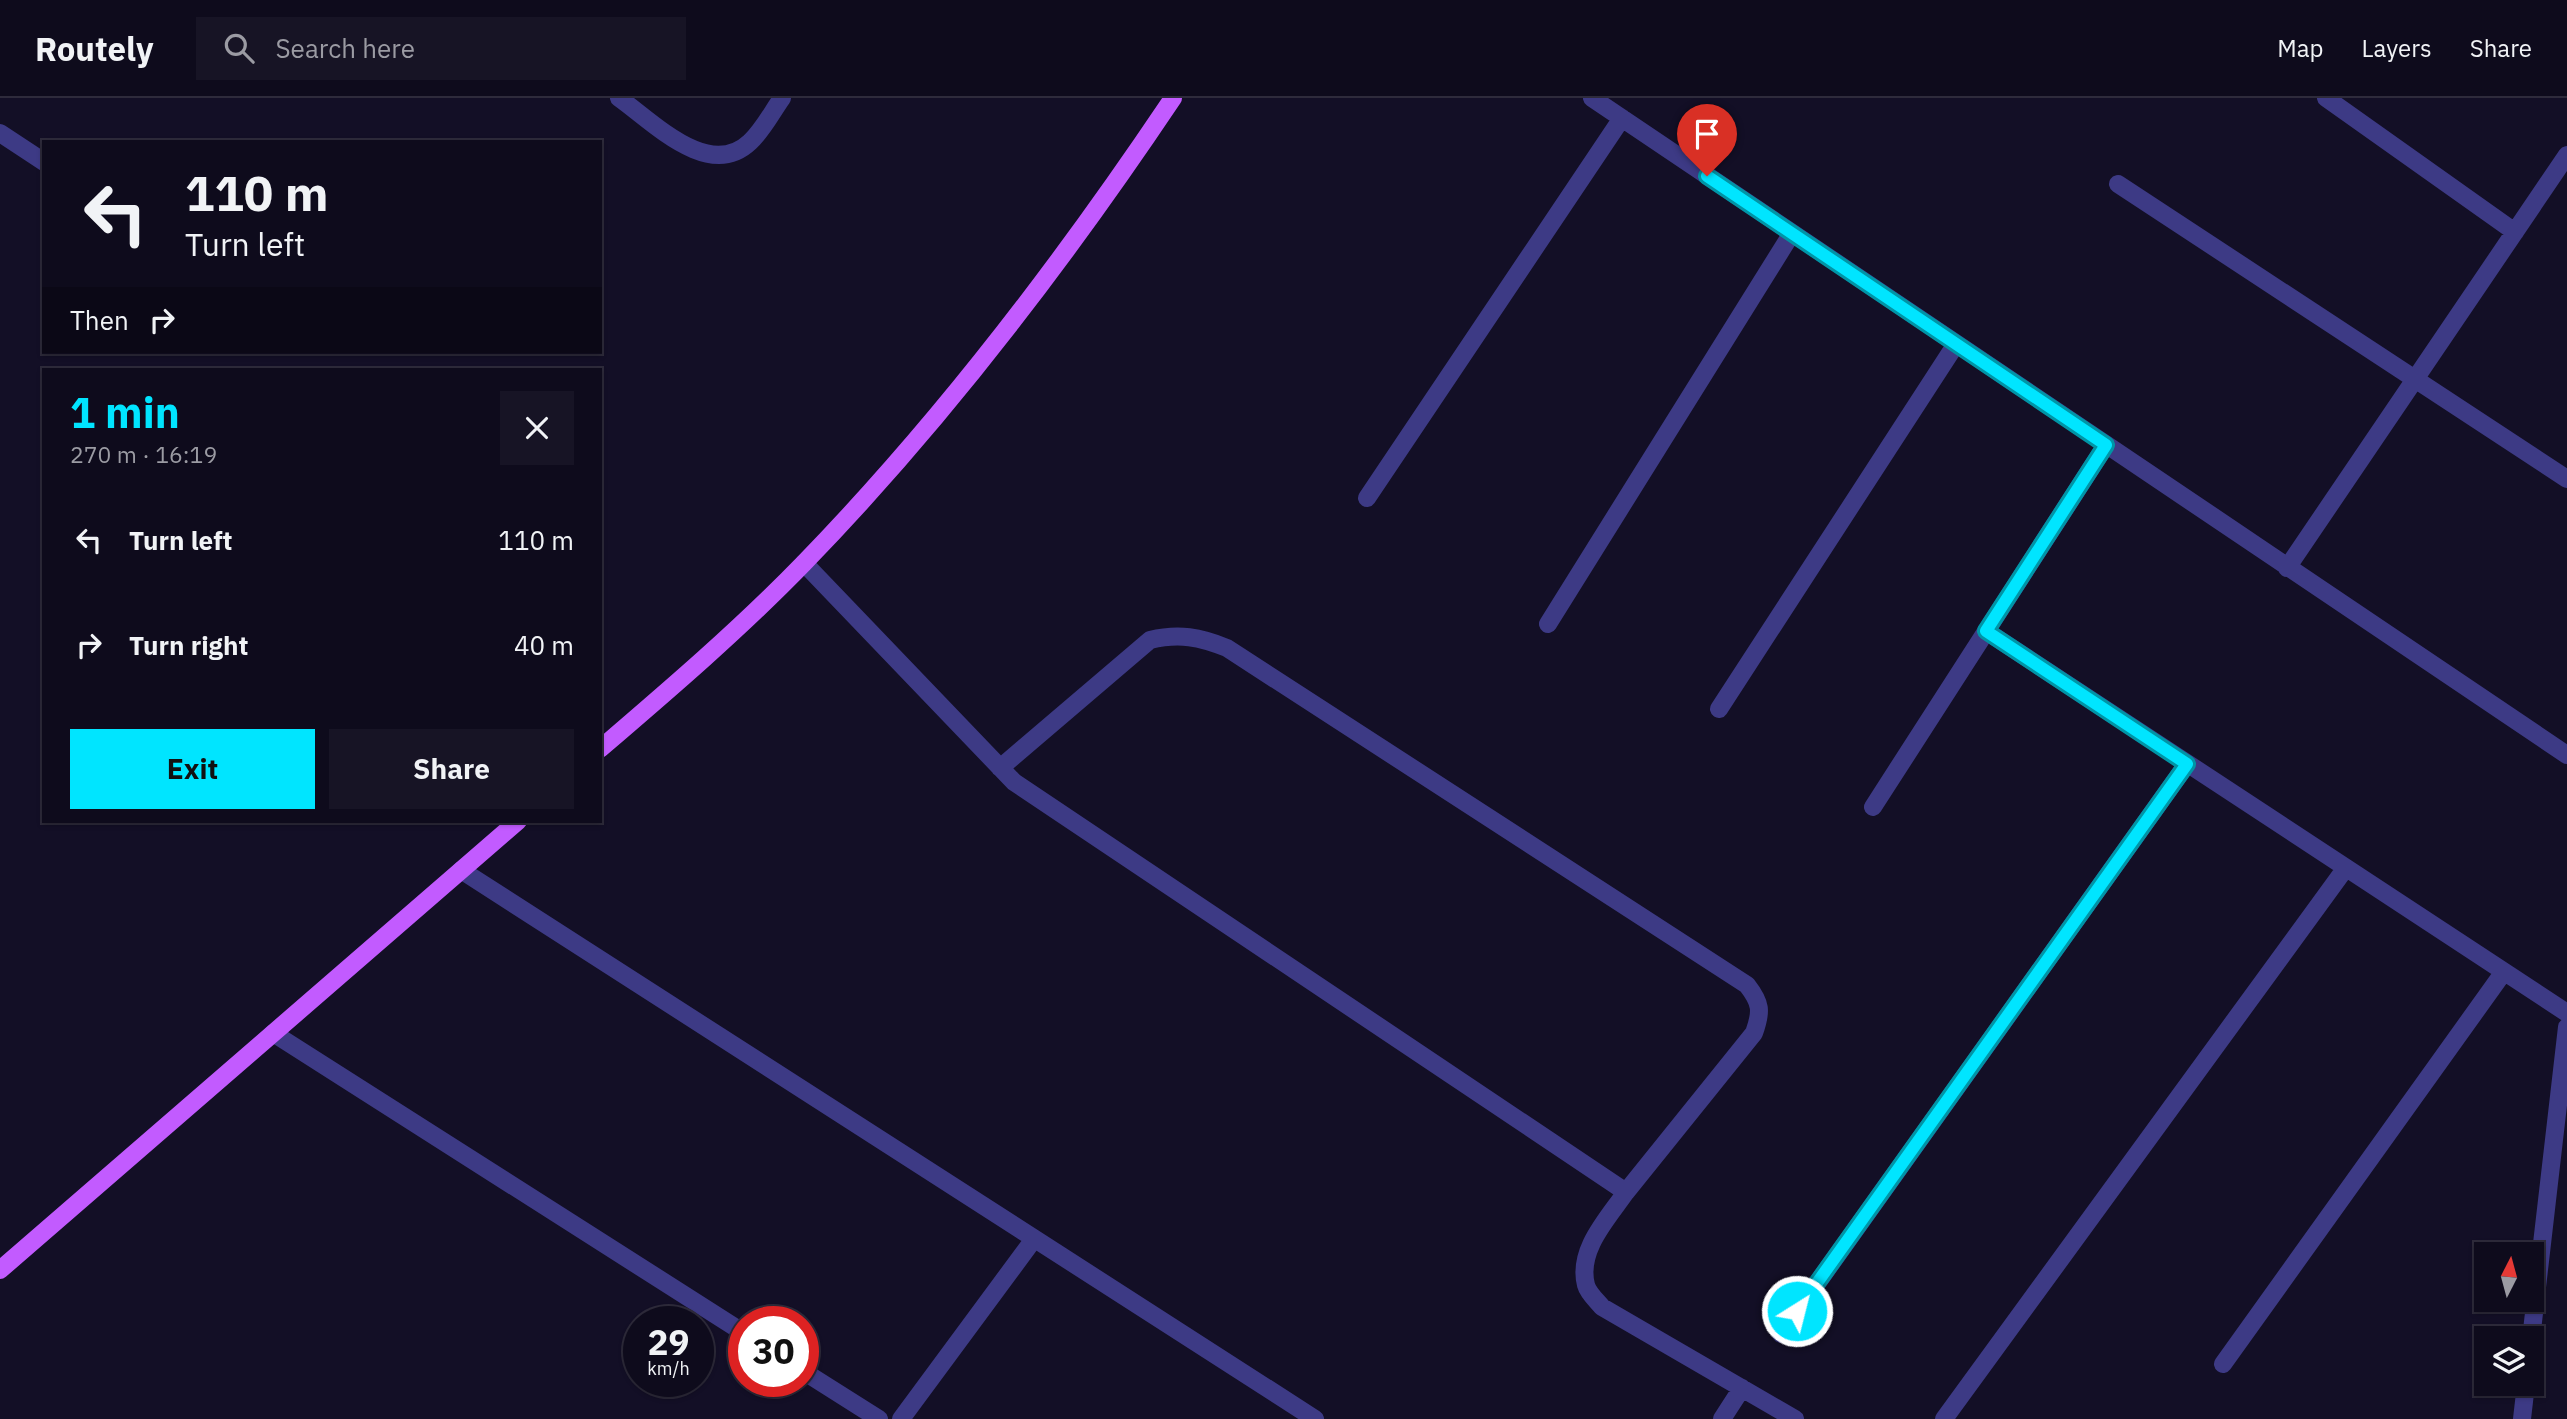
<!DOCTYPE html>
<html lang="en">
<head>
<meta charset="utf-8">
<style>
  :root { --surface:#0e0b1c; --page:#171425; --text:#f1f3f6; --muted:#9b9ba3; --line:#2e2b3b; --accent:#00e5ff }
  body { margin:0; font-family:"IBM Plex Sans",sans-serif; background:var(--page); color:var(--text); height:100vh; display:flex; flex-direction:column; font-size:26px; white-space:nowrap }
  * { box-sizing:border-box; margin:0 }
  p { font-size:23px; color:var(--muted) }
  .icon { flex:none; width:38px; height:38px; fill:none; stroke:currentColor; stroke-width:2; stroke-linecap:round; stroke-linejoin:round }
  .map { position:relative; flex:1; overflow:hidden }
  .side { position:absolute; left:42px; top:270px; width:560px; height:455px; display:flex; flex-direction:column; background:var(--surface); border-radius:0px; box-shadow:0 2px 5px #0004,0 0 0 2px var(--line) }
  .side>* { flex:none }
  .top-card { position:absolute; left:42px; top:42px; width:560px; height:214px; border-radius:0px; box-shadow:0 2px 5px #0004,0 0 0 2px var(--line); background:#0e0b1c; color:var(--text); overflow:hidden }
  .needle { width:46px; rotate:6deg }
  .controls { position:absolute; left:2474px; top:1144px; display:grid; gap:14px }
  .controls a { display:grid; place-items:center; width:70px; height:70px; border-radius:0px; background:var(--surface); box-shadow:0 2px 5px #0004,0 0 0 2px var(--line); font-size:35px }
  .speed { position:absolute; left:623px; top:1208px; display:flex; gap:14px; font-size:35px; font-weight:700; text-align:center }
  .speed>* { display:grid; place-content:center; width:91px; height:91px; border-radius:50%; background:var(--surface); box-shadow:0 2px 5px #0004,0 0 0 2px var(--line); line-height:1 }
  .speed small { font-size:18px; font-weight:400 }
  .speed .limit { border:10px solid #d22; background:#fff; color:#111 }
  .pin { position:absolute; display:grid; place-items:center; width:60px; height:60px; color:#fff; margin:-72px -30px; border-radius:50% 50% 50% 0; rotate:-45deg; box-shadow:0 0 7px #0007 }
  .pin .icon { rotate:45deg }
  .me { position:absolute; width:77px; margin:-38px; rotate:36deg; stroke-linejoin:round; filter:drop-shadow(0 0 5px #0008) }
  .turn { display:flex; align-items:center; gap:24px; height:147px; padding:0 28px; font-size:32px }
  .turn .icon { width:91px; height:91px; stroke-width:2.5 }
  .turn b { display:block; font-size:49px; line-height:60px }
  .then { display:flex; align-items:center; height:66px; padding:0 28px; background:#0003; gap:14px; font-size:26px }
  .round { display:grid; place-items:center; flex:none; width:74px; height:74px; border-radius:0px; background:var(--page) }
  .overview { display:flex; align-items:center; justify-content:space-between; height:119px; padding:0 28px }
  h1 { font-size:42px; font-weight:700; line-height:52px; color:var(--accent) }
  .primary-button { display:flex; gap:14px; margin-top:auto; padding:14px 28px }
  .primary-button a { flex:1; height:80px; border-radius:0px; background:var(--accent); color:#111; font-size:28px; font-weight:700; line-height:80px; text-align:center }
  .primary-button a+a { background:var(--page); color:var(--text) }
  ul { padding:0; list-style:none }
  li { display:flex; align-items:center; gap:21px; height:105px; padding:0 28px }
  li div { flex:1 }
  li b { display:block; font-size:26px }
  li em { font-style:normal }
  header { display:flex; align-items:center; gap:42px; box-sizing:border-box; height:98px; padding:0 35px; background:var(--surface); border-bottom:2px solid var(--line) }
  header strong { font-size:33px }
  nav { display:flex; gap:38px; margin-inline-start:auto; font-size:24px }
  .search { width:490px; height:63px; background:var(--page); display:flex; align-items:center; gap:18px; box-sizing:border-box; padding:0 24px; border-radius:0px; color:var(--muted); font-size:26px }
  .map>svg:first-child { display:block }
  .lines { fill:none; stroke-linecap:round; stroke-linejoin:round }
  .minor { stroke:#3d3a85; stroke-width:18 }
  .major { stroke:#c25bff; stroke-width:18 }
  .route-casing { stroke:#0095a6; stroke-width:18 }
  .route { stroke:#00e5ff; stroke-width:12 }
</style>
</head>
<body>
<header>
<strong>Routely</strong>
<div class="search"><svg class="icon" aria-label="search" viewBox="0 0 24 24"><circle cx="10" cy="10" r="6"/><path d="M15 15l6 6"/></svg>Search here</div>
<nav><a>Map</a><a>Layers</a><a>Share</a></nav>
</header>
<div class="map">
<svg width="2567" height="1321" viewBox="0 0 2567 1321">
  <rect width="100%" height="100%" fill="#130f26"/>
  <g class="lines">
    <path class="minor" d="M 619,0 C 653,24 709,83 750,44 C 763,32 772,14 782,0
      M 1592,0 L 2567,657
      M 2326,0 L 2515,134
      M 0,35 L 44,64
      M 2118,86 L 2567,381
      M 1367,400 L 1622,20
      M 804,465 L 1014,684 L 1626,1094 C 1608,1120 1577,1152 1586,1187 C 1588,1195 1597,1203 1602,1209 L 1795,1321
      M 2287,470 L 2567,57
      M 1548,526 L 1792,135
      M 1986,533 L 2567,915
      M 1719,611 L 1956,246
      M 1000,670 L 1150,542 C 1179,535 1200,539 1227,550 L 1747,887 C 1761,905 1762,913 1754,935 L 1626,1094
      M 1873,709 L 2106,347
      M 461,772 L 1315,1321
      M 273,935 L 744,1235
      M 1781,1236 L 2187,666
      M 2531,1241 L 2567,929
      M 2223,1266 L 2503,875
      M 803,1273 L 879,1321
      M 901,1321 L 1034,1141
      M 1722,1321 L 1742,1290
      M 1944,1321 L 2345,771
      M 2522,1321 L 2526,1286"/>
    <path class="major" d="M 600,651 C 670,591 740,531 804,465 C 942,323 1063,164 1173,0
      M 0,1172 L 518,723"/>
  </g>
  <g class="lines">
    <defs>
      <path id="route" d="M 1707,78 L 2106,347 L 1986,533 L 2187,666 L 1797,1213"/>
    </defs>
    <use href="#route" class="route-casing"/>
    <use href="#route" class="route"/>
  </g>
</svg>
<div class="controls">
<a><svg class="needle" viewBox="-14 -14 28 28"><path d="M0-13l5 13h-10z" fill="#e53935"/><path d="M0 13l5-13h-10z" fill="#9b9ba3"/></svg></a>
<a><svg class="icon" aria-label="layers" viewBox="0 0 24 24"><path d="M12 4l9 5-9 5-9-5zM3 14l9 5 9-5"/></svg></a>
</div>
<div class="speed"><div>29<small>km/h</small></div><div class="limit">30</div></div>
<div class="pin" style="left:1707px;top:78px;background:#d93025"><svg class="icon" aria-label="arrive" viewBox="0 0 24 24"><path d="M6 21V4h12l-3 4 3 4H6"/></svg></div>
<svg class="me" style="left:1797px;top:1213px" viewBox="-20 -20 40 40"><circle r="17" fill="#00e5ff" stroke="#fff" stroke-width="3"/><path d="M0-11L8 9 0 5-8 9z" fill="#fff"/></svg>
<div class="top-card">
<div class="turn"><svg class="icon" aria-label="left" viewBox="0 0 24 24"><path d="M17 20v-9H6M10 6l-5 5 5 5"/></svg><div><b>110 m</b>Turn left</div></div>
<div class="then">Then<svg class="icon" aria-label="right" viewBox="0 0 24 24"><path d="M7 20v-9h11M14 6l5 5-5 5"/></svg></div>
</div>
<section class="side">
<div class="overview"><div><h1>1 min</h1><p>270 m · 16:19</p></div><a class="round"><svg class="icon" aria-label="close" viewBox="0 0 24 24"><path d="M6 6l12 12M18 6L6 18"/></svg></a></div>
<ul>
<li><svg class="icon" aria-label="left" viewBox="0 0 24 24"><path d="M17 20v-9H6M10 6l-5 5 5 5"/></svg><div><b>Turn left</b></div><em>110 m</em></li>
<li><svg class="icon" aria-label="right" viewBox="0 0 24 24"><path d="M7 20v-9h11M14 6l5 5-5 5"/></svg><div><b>Turn right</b></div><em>40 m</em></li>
</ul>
<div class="primary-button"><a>Exit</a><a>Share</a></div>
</section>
</div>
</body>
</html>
